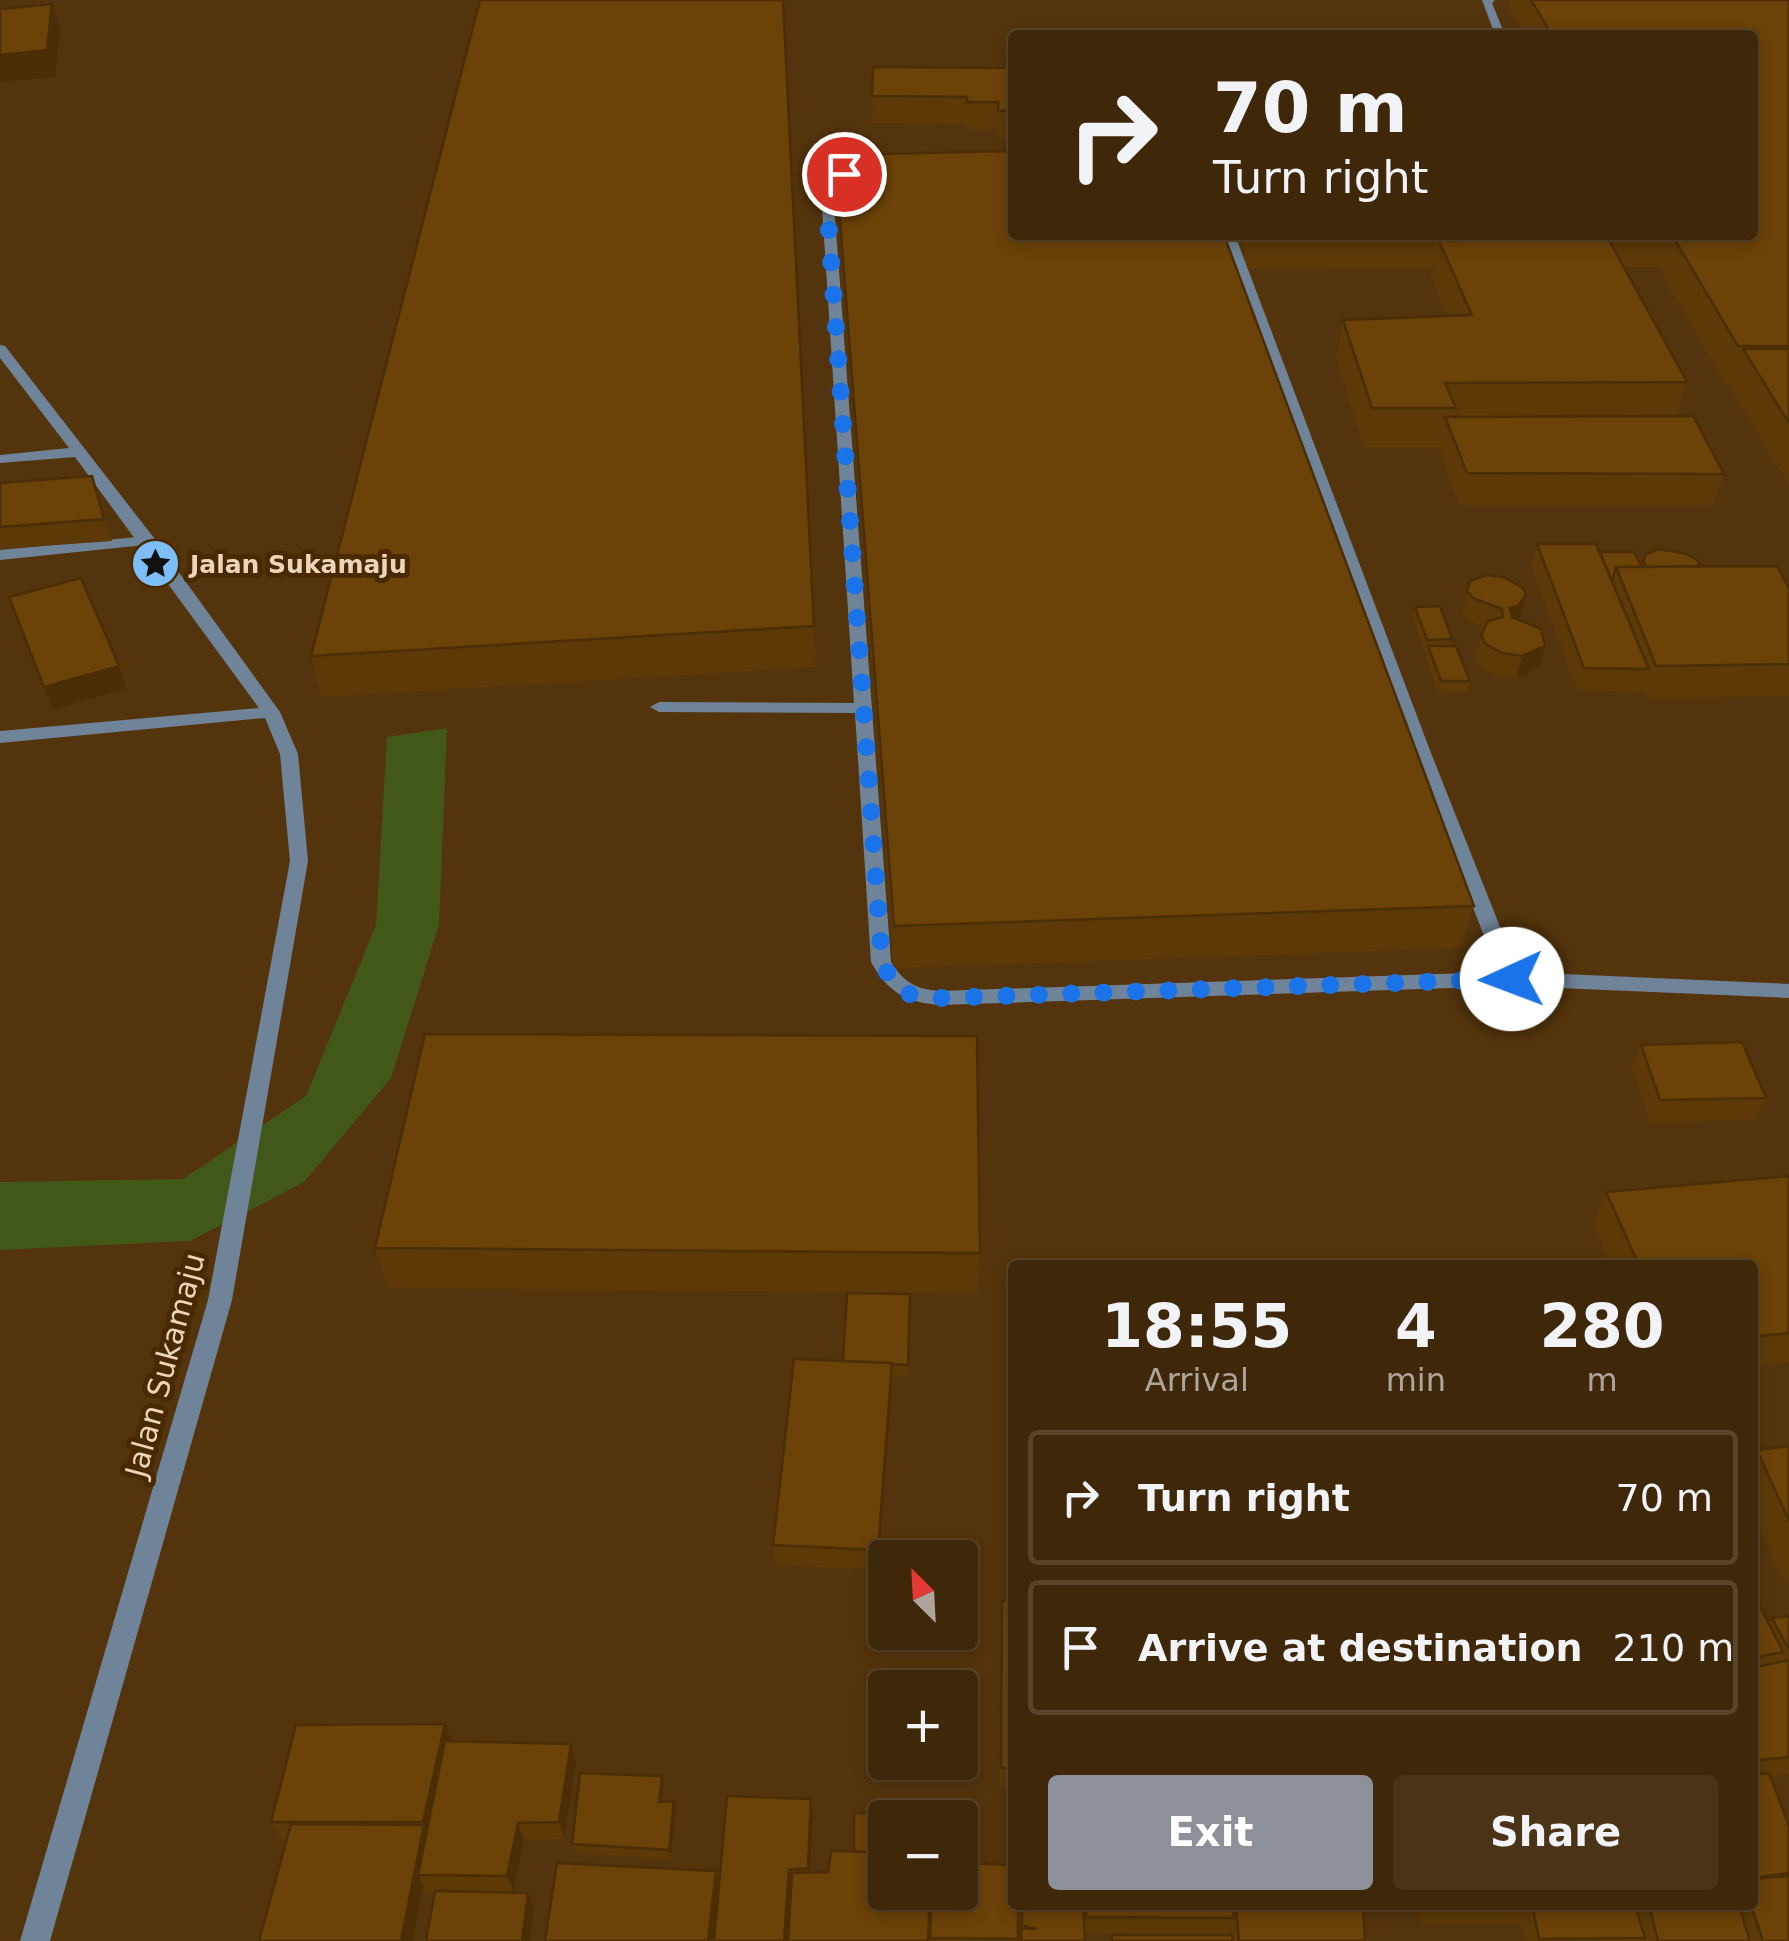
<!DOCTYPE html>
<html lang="en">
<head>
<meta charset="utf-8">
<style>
  :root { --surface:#3f2709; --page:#4a3317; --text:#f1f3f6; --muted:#ada59c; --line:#58442a; --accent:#8c9099 }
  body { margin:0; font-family:"DejaVu Sans",sans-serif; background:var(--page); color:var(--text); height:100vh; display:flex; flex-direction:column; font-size:38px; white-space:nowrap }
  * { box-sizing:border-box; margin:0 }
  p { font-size:32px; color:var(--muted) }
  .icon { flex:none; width:55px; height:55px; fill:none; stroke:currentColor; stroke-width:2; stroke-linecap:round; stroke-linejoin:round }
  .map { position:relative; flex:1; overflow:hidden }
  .panel { position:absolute; left:1008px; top:1260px; width:750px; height:650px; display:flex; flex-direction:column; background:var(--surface); border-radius:10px; box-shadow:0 5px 15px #0003,0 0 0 2px var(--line) }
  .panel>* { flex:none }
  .guide { position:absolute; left:1008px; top:30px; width:750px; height:210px; border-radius:10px; box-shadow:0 5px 15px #0003,0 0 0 2px var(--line); background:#3f2709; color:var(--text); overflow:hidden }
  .needle { width:65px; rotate:336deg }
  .fabs { position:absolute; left:868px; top:1540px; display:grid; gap:20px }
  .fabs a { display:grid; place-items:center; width:110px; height:110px; border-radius:10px; background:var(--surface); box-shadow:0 5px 15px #0003,0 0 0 2px var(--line); font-size:50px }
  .pin { position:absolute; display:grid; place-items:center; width:85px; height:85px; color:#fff; margin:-42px; border:5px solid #fff; border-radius:50%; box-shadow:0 2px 10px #0007 }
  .me { position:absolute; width:110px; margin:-55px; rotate:268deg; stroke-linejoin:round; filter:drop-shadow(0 0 8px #0008) }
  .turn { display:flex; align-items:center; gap:35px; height:210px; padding:0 40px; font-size:45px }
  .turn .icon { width:130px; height:130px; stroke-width:2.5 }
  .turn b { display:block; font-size:70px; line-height:85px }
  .eta { display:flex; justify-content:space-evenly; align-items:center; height:170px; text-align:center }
  .eta b { font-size:60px; font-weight:600; line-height:70px }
  .action { display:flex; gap:20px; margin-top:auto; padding:20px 40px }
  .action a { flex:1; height:115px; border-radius:10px; background:var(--accent); color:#fff; font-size:40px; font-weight:600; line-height:115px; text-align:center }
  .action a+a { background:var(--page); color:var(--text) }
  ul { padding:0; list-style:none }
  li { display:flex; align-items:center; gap:30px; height:135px; margin:0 20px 15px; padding:0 20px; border:5px solid var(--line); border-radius:10px }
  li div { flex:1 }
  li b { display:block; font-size:38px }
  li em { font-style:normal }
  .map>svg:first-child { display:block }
  .water { fill:#41581a }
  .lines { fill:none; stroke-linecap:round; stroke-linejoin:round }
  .lane { fill:#6f8498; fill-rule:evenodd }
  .street { fill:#6f8498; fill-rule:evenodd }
  .wall { fill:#5c3907 }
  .shaded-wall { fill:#4b2e06 }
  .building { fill:#6b4208; stroke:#4b2e06; stroke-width:2.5 }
  .route { stroke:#1a73e8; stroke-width:18; stroke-dasharray:0 32.4 }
  .labels { text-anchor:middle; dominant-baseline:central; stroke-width:10; stroke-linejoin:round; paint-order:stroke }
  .far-poi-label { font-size:25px; font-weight:bold; fill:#edd5bb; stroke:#492a00; text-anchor:start }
  .street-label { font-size:30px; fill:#edd5bb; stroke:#492a00 }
</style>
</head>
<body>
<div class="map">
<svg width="1789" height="1941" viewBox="0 0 1789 1941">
  <rect width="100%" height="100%" fill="#54340c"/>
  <path class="water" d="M 447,728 L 439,925 L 391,1078 L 304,1182 L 190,1241 L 0,1250 L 0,1182 L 183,1179 L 306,1096 L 376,925 L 387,737 Z"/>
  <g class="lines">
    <path class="lane" d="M 1482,0 L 1495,0 L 1492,3 L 1505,35 L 1495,35 Z
      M 853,168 L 863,171 L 836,184 L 833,191 L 891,962 C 904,982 915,989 939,991 L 1498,972 L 1413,753 L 1223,235 L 1235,235 L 1431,753 L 1518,972 L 1789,984 L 1789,998 L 1511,986 L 939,1005 C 905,1002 888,992 871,962 L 855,713 L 659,712 L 650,707 L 659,702 L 854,703 L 821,191 L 827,179 Z
      M 148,536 L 154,538 L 154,544 L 0,560 L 0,550 Z"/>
    <path class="street" d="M 0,345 L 5,346 L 154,538 L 280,712 L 298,754 L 308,861 L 232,1300 L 50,1941 L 20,1941 L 208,1300 L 290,861 L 280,754 L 265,718 L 0,743 L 0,731 L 259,708 L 75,457 L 0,463 L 0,455 L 69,448 L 0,358 Z"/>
  </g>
  <path class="wall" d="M 1510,0 L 1789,0 L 1789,486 L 1730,387 L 1731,384 L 1725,384 L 1657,266 L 1657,267 L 1624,267 L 1687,382 L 1676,416 L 1724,474 L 1713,505 L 1459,505 L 1438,447 L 1364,447 L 1336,358 L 1343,320 L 1448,316 L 1431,278 L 1433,268 L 1248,269 L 1239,235 L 1752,235 L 1752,35 L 1525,35 L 1509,7 Z
    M 873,67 L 1012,68 L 1012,138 L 996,138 L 997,129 L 966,129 L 966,124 L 872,123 Z
    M 835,155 L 1474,906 L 1461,948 L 894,968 L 836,191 Z
    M 0,483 L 99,498 L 112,541 L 0,549 Z
    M 1537,544 L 1600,552 L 1641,566 L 1646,554 L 1789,588 L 1789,696 L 1645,698 L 1642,690 L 1641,692 L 1577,690 L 1531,566 Z
    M 1470,581 L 1526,595 L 1518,620 L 1539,668 L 1516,678 L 1496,675 L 1480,667 L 1475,658 L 1481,636 L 1485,627 L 1467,620 L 1462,613 Z
    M 1415,607 L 1452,639 L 1450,646 L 1470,681 L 1467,692 L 1438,693 L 1426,658 L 1427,651 L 1424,651 L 1413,618 Z
    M 814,626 L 816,667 L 322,697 L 311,656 Z
    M 1641,1045 L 1766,1098 L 1755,1120 L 1650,1122 L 1632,1067 Z
    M 1789,1176 L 1789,1362 L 1752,1366 L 1752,1265 L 1611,1265 L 1593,1224 L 1606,1192 Z
    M 375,1248 L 980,1253 L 978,1293 L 388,1288 Z
    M 910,1294 L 908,1376 L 892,1375 L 878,1570 L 775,1565 L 773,1545 L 843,1361 Z
    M 1789,1446 L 1789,1581 L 1781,1576 L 1752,1512 L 1752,1458 L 1757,1450 Z
    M 1752,1591 L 1769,1623 L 1772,1618 L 1789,1616 L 1789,1774 L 1770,1776 L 1789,1826 L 1789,1941 L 1525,1941 L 1522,1924 L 1422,1924 L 1418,1905 L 1635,1905 L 1636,1909 L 1640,1905 L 1752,1905 Z
    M 1002,1601 L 1012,1601 L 1012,1786 L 999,1786 L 1001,1620 Z
    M 452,1741 L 576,1762 L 564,1839 L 524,1840 L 513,1892 L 528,1893 L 534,1910 L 435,1892 L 426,1892 L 423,1886 L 413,1941 L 259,1941 L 287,1839 L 282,1839 L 271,1822 Z
    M 662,1776 L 664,1785 L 662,1802 L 676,1810 L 670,1859 L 575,1853 L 572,1844 Z
    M 813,1817 L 810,1872 L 828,1872 L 885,1892 L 791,1890 L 787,1941 L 714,1941 L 716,1871 L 719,1887 Z
    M 932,1892 L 1018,1905 L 1018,1941 L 930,1941 Z
    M 1021,1905 L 1363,1905 L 1365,1941 L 1111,1941 L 1112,1935 L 1231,1935 L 1230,1928 L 1228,1935 L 1085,1933 L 1085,1941 L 1020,1941 Z"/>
  <path class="shaded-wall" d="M 52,4 L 60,30 L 55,77 L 0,82 L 0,55 Z
    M 1526,595 L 1520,617 L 1512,628 L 1510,608 Z
    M 1545,646 L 1539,668 L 1516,678 L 1522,656 Z
    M 119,666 L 126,688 L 53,710 L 44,687 Z
    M 892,1363 L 892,1384 L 878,1570 L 878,1550 Z
    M 445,1724 L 452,1743 L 431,1840 L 423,1822 Z
    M 571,1744 L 576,1762 L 564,1839 L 559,1822 Z
    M 662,1776 L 664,1785 L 661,1811 L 659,1802 Z
    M 811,1799 L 813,1817 L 809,1885 L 808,1868 Z
    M 674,1801 L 676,1810 L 670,1859 L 669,1850 Z
    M 518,1823 L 524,1840 L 513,1892 L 507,1876 Z
    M 424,1825 L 432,1842 L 418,1875 L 423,1886 L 413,1941 L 401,1941 Z
    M 789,1870 L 791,1887 L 787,1941 L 784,1941 Z
    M 716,1871 L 719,1888 L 713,1941 L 708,1941 Z
    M 528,1893 L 534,1910 L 530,1941 L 522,1941 Z"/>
  <path class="building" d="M 480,0 L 783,0 L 814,626 L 311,656 Z
    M 1531,0 L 1789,0 L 1789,346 L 1738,346 L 1672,235 L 1752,235 L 1752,35 L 1552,35 Z
    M 52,4 L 47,50 L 0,55 L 0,9 Z
    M 873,67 L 1012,68 L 1012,111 L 998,111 L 998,102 L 967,102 L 967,97 L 872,96 Z
    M 1012,151 L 1012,235 L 1224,235 L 1474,906 L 894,926 L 835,155 Z
    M 1251,235 L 1401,235 L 1402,239 L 1252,240 Z
    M 1609,240 L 1687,382 L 1445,383 L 1456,408 L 1372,408 L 1343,320 L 1472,315 L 1439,241 Z
    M 1743,349 L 1789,349 L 1789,423 Z
    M 1693,416 L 1724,474 L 1467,473 L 1445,417 Z
    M 92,476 L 104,519 L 0,527 L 0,483 Z
    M 1537,544 L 1596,544 L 1649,669 L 1584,668 Z
    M 1659,549 L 1687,554 L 1698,561 L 1699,566 L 1647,567 L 1643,562 L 1646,554 Z
    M 1600,552 L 1634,552 L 1642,567 L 1616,567 L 1612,581 Z
    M 1777,566 L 1789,588 L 1789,664 L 1656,666 L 1616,567 Z
    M 1488,575 L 1503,577 L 1523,588 L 1526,595 L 1518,606 L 1510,608 L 1512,617 L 1541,629 L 1545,646 L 1522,656 L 1502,653 L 1486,644 L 1481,636 L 1488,621 L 1503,617 L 1502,609 L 1473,598 L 1467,591 L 1470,581 Z
    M 81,578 L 119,666 L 44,687 L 9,597 Z
    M 1440,606 L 1452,639 L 1427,640 L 1415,607 Z
    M 1428,646 L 1456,646 L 1470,681 L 1441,681 Z
    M 425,1034 L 977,1036 L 980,1253 L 375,1248 Z
    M 1742,1042 L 1766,1098 L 1660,1100 L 1641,1045 Z
    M 1789,1176 L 1789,1333 L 1752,1337 L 1752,1265 L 1639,1265 L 1606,1192 Z
    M 847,1293 L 910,1294 L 908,1365 L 892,1364 L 892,1363 L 843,1361 Z
    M 794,1359 L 892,1363 L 878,1550 L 773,1545 Z
    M 1789,1446 L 1789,1521 L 1757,1450 Z
    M 1752,1591 L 1783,1652 L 1752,1658 Z
    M 1002,1601 L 1012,1601 L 1012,1768 L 1001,1768 Z
    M 1789,1616 L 1789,1650 L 1772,1618 Z
    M 1789,1660 L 1789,1757 L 1752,1761 L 1752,1668 Z
    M 445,1724 L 423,1822 L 271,1822 L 296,1725 Z
    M 445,1741 L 571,1744 L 559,1822 L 518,1823 L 507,1876 L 418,1875 Z
    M 580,1773 L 662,1776 L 659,1802 L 674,1801 L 669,1850 L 572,1844 Z
    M 1769,1773 L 1789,1826 L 1789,1873 L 1752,1878 L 1752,1775 Z
    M 727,1796 L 811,1799 L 808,1868 L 789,1870 L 784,1941 L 714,1941 Z
    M 854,1813 L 931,1814 L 931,1818 L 885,1818 L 885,1852 L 854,1852 Z
    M 291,1824 L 424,1825 L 401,1941 L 259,1941 Z
    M 831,1851 L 885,1852 L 885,1892 L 930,1892 L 928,1941 L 788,1941 L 792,1873 L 828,1872 Z
    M 557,1863 L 716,1871 L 708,1941 L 545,1941 Z
    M 960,1863 L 1012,1865 L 1012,1905 L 1018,1905 L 1018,1939 L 930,1938 L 932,1892 L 960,1892 Z
    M 1789,1876 L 1789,1941 L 1763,1941 L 1751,1905 L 1752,1905 L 1752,1879 Z
    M 435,1891 L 528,1893 L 522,1941 L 426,1941 Z
    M 1022,1905 L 1083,1905 L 1085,1941 L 1021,1941 L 1021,1928 L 1036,1929 L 1022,1925 Z
    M 1086,1905 L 1232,1905 L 1234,1918 L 1086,1917 Z
    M 1236,1905 L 1363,1905 L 1365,1941 L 1239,1941 Z
    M 1431,1905 L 1635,1905 L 1645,1938 L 1539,1939 L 1533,1908 L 1431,1907 Z
    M 1649,1905 L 1739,1905 L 1750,1941 L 1658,1941 Z
    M 1112,1935 L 1232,1935 L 1233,1941 L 1112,1941 Z"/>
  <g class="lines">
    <path class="route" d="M 844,174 L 831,182 L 826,190 L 882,962 C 898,995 903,995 939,998 L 1512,979"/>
  </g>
  <defs>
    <symbol id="sight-disc" viewBox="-11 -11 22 22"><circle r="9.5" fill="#7dbef9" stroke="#492a00"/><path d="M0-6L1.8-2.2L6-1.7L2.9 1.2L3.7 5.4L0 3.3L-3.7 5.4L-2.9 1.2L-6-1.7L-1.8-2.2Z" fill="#111"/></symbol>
  </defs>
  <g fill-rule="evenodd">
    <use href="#sight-disc" x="128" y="536" width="55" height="55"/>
  </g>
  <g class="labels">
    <g class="far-poi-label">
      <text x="190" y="564">Jalan Sukamaju</text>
    </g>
    <g class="street-label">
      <text transform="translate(165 1365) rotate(-75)">Jalan Sukamaju</text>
    </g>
  </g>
</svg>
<div class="fabs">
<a><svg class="needle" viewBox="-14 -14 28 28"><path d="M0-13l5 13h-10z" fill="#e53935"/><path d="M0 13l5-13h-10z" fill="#ada59c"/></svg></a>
<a>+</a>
<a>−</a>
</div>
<div class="pin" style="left:844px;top:174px;background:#d93025"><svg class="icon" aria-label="arrive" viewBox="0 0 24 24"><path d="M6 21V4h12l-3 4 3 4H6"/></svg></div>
<svg class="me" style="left:1512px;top:979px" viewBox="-20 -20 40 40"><circle r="19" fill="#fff"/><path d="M0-13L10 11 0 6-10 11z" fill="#1a73e8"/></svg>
<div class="guide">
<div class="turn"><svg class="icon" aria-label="right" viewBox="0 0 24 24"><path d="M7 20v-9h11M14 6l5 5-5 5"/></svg><div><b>70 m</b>Turn right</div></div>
</div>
<section class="panel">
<div class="eta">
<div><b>18:55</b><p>Arrival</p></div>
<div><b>4</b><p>min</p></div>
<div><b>280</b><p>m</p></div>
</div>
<ul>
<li><svg class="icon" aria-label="right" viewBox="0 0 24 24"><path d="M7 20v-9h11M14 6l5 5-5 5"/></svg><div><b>Turn right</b></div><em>70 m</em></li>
<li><svg class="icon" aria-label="arrive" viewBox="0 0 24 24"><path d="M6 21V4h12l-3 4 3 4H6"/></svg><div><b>Arrive at destination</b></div><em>210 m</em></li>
</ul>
<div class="action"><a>Exit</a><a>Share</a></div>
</section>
</div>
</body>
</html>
